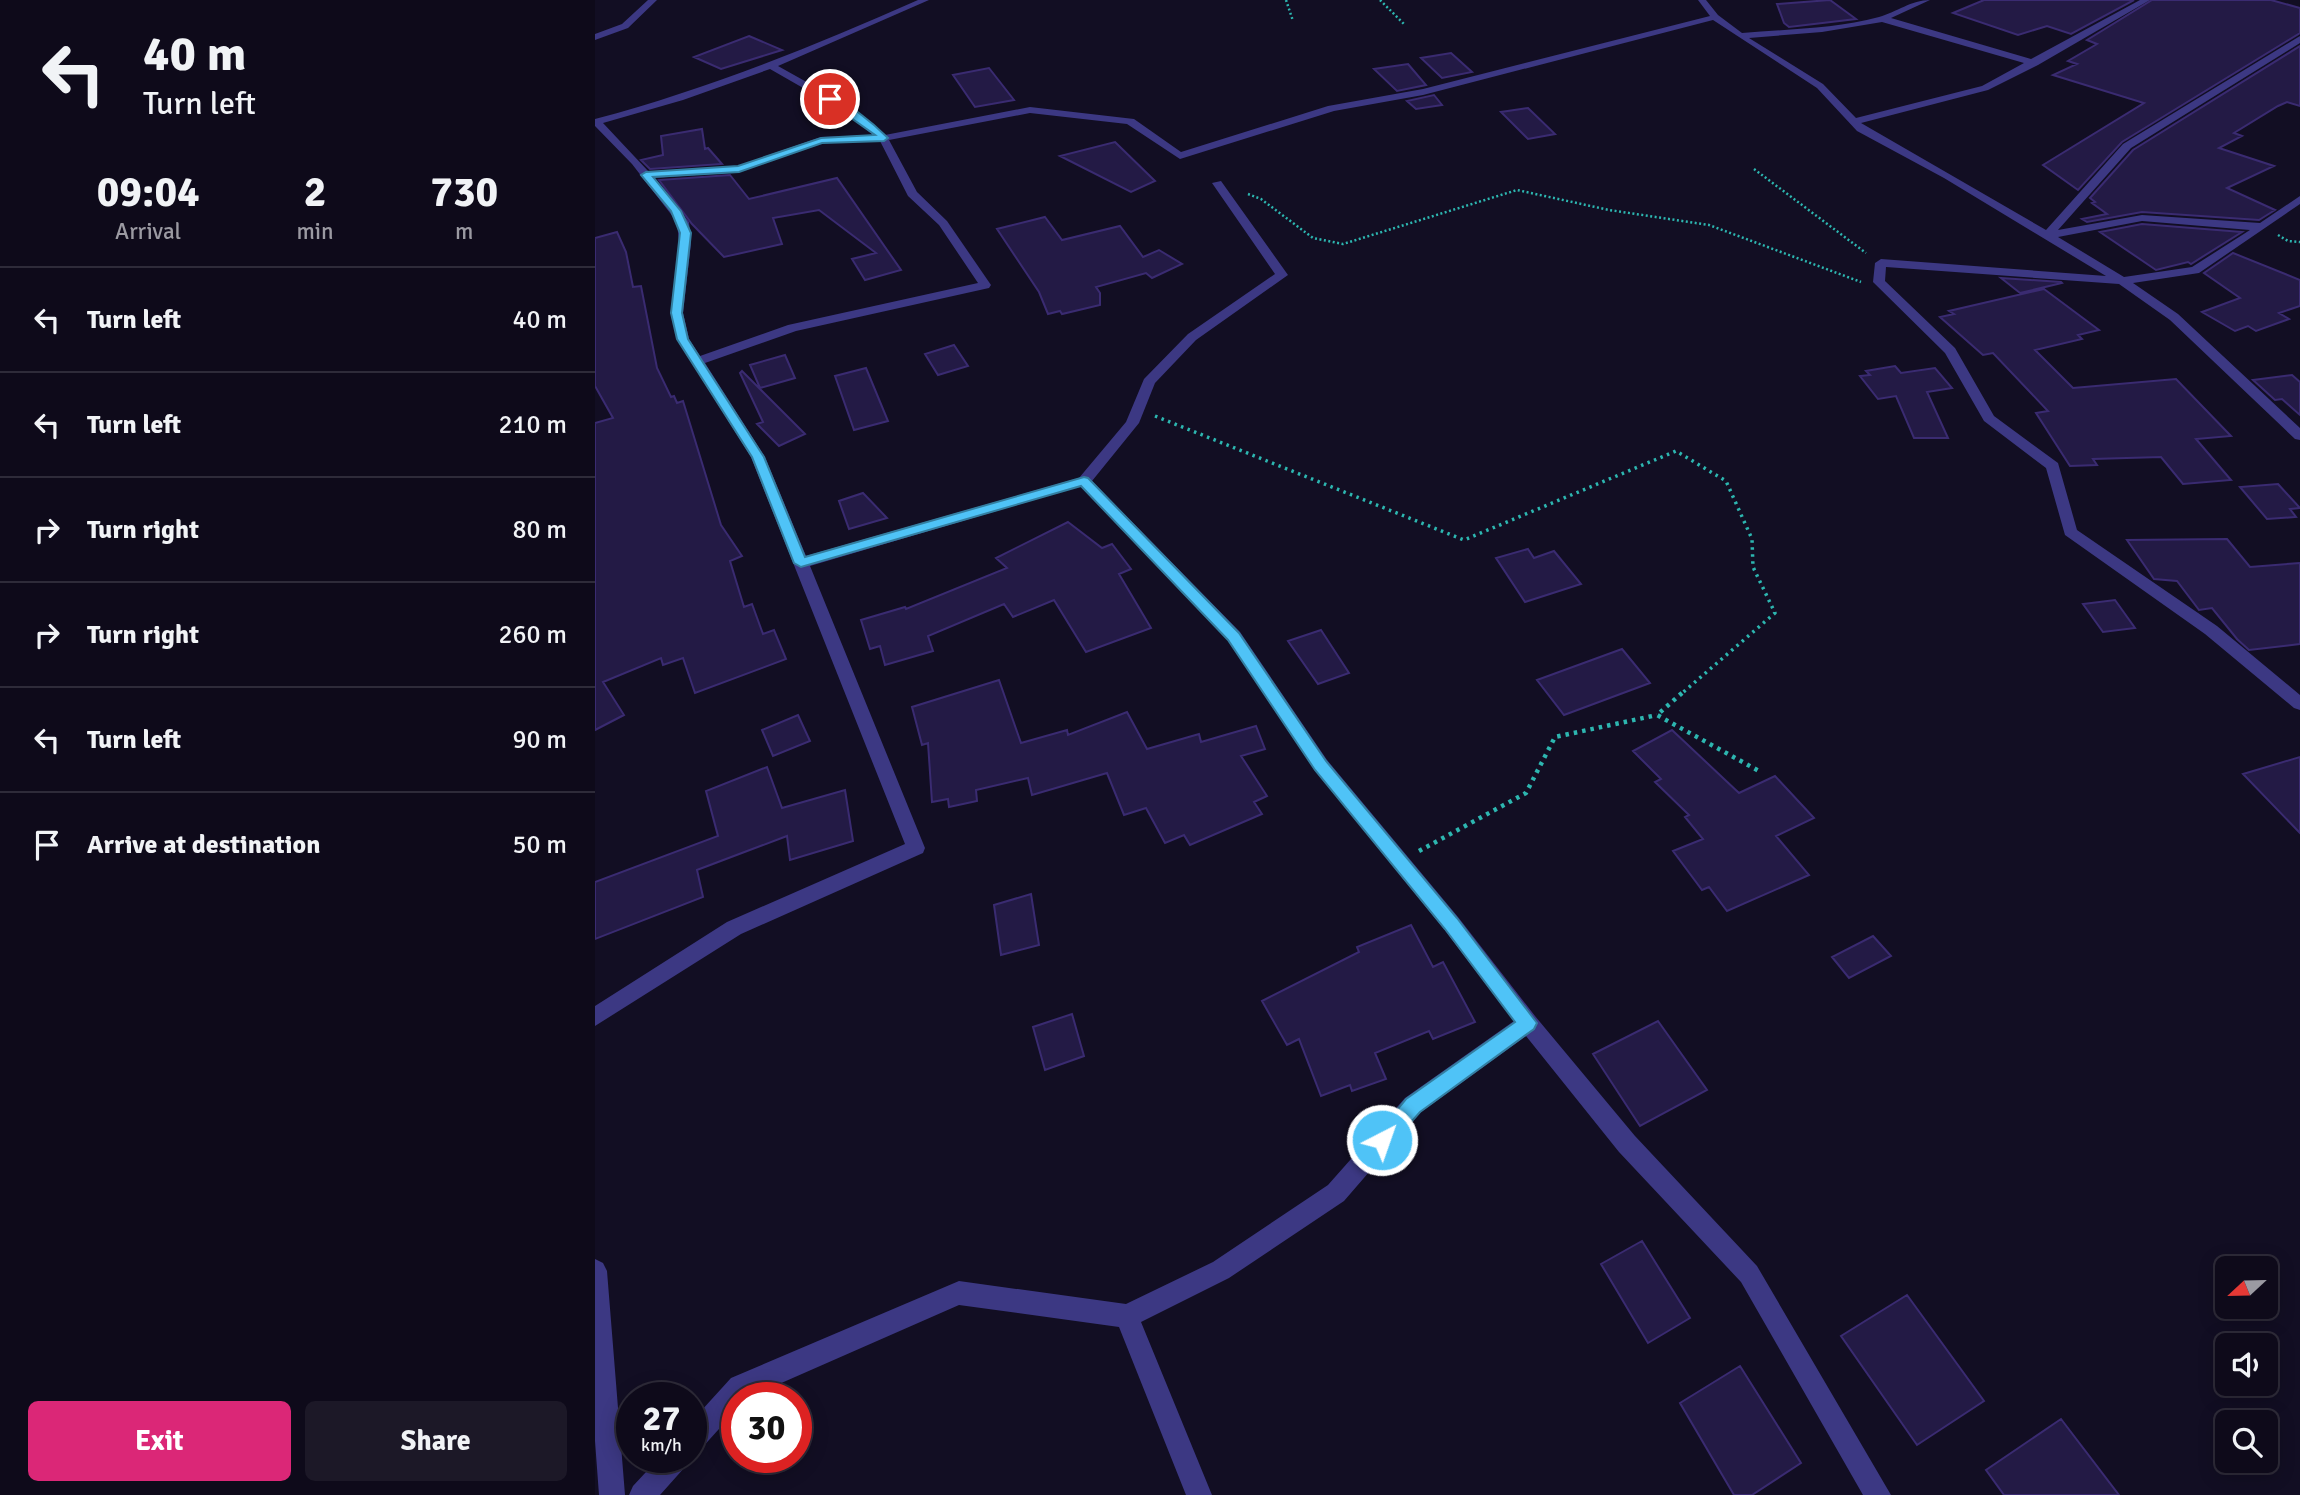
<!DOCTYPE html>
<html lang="en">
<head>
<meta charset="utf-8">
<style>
  :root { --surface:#0e0a1a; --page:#1c1827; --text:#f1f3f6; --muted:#9b9aa2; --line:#2e2b39; --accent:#db2777 }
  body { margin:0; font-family:Signika,sans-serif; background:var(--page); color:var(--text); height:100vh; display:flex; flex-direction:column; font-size:26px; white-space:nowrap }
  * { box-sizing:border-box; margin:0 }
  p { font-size:23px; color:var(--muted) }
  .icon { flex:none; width:38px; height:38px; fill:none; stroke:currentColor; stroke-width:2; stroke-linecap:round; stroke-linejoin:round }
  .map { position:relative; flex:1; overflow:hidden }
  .sheet { display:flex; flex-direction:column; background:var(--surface); width:595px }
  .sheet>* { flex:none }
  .hud { background:#0e0a1a; color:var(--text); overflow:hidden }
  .needle { width:46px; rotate:248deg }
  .fabs { position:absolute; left:1620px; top:1256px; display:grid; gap:14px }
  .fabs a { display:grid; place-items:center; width:63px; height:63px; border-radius:10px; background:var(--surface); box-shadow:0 4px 18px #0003,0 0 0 2px var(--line); font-size:35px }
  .speed { position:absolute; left:21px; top:1382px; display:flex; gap:14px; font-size:35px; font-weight:700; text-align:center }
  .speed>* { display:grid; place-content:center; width:91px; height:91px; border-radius:50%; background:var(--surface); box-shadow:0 4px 18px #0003,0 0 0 2px var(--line); line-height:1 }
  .speed small { font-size:18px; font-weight:400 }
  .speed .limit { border:10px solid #d22; background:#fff; color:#111 }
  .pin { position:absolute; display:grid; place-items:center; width:60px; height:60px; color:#fff; margin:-30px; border:4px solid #fff; border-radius:50%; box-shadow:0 2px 7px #0007 }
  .me { position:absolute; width:77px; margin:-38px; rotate:41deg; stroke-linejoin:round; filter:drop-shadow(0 0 5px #0008) }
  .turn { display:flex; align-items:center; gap:24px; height:147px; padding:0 28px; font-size:32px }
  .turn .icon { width:91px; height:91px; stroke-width:2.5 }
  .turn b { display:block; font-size:49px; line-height:60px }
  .eta { display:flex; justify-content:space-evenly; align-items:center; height:119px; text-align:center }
  .eta b { font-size:42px; font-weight:700; line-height:49px }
  .action { display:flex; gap:14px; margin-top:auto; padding:14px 28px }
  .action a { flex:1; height:80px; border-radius:10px; background:var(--accent); color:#fff; font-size:28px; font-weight:700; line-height:80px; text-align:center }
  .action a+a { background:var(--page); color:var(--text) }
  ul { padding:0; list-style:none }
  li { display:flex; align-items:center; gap:21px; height:105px; padding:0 28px; border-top:2px solid var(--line) }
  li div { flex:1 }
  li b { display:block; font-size:26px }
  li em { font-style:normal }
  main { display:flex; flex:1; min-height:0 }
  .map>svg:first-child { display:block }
  .building { fill:#231a45; stroke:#3a2b71; stroke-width:2 }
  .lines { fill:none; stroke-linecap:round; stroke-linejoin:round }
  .path-far2 { stroke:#2db6b0; stroke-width:2.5; stroke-dasharray:2 2.5; stroke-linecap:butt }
  .path-far1 { stroke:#2db6b0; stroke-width:3.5; stroke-dasharray:2.5 4.5; stroke-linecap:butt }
  .path { stroke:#2db6b0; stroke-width:4.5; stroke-dasharray:3.5 5; stroke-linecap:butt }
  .minor { fill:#3c3883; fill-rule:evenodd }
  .route { fill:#4fc3f7; stroke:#337fa1; stroke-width:2 }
</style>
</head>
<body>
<main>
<section class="sheet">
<div class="hud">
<div class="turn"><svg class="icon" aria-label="left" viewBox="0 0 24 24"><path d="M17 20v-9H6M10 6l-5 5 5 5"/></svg><div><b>40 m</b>Turn left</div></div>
</div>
<div class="eta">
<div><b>09:04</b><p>Arrival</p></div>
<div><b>2</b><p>min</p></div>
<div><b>730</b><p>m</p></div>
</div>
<ul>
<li><svg class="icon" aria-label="left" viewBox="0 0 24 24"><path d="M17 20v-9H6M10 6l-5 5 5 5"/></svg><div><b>Turn left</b></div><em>40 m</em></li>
<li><svg class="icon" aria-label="left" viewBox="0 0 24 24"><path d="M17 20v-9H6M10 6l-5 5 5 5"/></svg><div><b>Turn left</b></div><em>210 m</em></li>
<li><svg class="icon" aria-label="right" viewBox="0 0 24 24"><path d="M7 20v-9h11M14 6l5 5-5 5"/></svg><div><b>Turn right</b></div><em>80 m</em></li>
<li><svg class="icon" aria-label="right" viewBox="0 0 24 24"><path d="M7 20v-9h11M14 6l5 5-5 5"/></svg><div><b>Turn right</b></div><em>260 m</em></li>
<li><svg class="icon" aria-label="left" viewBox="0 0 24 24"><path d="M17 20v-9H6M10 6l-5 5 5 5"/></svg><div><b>Turn left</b></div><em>90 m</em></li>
<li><svg class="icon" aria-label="arrive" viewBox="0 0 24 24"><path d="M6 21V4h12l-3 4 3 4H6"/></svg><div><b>Arrive at destination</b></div><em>50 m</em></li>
</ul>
<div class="action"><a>Exit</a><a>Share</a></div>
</section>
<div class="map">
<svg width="1705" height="1495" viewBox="0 0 1705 1495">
  <rect width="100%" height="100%" fill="#120e23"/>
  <path class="building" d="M 1235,0 L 1261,19 L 1194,27 L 1189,23 L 1182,4 Z
    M 1389,0 L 1539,0 L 1476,34 L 1452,26 L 1423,35 L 1358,13 Z
    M 1557,0 L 1676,0 L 1705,8 L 1705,33 L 1527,142 L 1483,190 L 1448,165 L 1549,103 L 1458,75 L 1482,64 L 1473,61 L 1502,44 L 1492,40 Z
    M 154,36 L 187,50 L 126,69 L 99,57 Z
    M 1705,46 L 1705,106 L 1692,102 L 1683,106 L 1639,133 L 1647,136 L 1624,148 L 1679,166 L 1632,188 L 1680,210 L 1664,220 L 1547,212 L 1492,222 L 1487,219 L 1512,214 L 1497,203 L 1500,202 L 1495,198 L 1538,150 Z
    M 856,53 L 877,72 L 847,78 L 826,58 Z
    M 813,64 L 831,85 L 802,91 L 779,69 Z
    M 394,68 L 419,100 L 380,107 L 358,75 Z
    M 839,95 L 847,105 L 821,109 L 812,101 Z
    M 933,108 L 960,134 L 933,139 L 906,112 Z
    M 107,129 L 110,149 L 113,148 L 127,164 L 55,169 L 46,160 L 68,155 L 66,136 Z
    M 520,142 L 560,181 L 536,192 L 465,156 Z
    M 135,175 L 154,199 L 242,178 L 306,270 L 270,280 L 257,259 L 281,253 L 224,210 L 178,218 L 187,244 L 129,257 L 97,224 L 64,180 Z
    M 450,217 L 467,240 L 525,226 L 548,257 L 564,250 L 587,264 L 557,278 L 551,273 L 501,287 L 505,293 L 505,305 L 467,314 L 465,311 L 453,314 L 444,292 L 402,229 Z
    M 1547,224 L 1647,232 L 1596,264 L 1593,262 L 1561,270 L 1505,232 Z
    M 22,232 L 31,252 L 38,287 L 46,286 L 62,368 L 76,397 L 79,396 L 82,403 L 88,401 L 126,525 L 147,556 L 135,561 L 149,607 L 157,604 L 168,634 L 179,630 L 191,659 L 100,693 L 88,658 L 68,665 L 66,658 L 8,682 L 29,715 L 0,730 L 0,423 L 18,418 L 0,386 L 0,238 Z
    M 1638,253 L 1705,280 L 1705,306 L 1684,313 L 1694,319 L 1661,331 L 1653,326 L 1640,331 L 1607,312 L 1645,298 L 1609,273 Z
    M 1406,278 L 1466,282 L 1467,283 L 1425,293 Z
    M 1449,289 L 1504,330 L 1483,335 L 1487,339 L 1440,350 L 1478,388 L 1581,379 L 1636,436 L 1601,439 L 1636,480 L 1588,484 L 1566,457 L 1498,459 L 1502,465 L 1475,466 L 1441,413 L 1453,411 L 1398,353 L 1388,355 L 1345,317 L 1359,314 L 1354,311 Z
    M 359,345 L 373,366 L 343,375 L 330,354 Z
    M 190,355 L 200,378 L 165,388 L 155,365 Z
    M 1300,366 L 1306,373 L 1340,368 L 1357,388 L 1332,392 L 1353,438 L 1319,438 L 1301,396 L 1283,399 L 1265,376 L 1275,375 L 1271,371 Z
    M 271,368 L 293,421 L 259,430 L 240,376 Z
    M 147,371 L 210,434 L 184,446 L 162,424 L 168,422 L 145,373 Z
    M 1697,375 L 1705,382 L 1705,415 L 1687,399 L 1680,400 L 1658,380 Z
    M 1683,484 L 1705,508 L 1695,509 L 1701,517 L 1672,519 L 1645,487 Z
    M 268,493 L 292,518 L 254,529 L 244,501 Z
    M 473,522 L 507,548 L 517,544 L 536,569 L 524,574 L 556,628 L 491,652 L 459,600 L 418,617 L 409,604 L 333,636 L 338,651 L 290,665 L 285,646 L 275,649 L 266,620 L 310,607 L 311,609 L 412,568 L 401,558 Z
    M 1632,539 L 1655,567 L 1705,563 L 1705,644 L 1654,650 L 1642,639 L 1617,608 L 1604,610 L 1582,581 L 1559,579 L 1532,540 Z
    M 933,549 L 939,558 L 959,551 L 986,584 L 930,602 L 901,558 Z
    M 1520,600 L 1540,628 L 1508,632 L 1488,604 Z
    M 726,630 L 754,673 L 723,684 L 693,641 Z
    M 1027,649 L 1055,683 L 969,715 L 942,680 Z
    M 404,680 L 426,743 L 472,730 L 473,735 L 532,712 L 552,749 L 604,734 L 606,742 L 661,726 L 670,749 L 646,756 L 672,796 L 659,802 L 667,814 L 595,845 L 589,835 L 570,843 L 551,808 L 529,815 L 512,773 L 437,795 L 433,778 L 381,790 L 382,801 L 354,807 L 353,799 L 337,802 L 333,743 L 327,745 L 317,707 Z
    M 203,715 L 215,741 L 178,756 L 167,730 Z
    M 1077,730 L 1144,793 L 1180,776 L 1219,818 L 1181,836 L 1214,875 L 1132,911 L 1114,887 L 1107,890 L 1078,851 L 1108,839 L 1090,817 L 1094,815 L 1060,782 L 1066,779 L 1038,751 Z
    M 1705,757 L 1705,833 L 1648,774 Z
    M 172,767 L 187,808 L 250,790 L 258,841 L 195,860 L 192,836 L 102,870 L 108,897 L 0,939 L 0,882 L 123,836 L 111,791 Z
    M 436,894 L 444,945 L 406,955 L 399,905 Z
    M 816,925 L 838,967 L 848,962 L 880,1022 L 838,1039 L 834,1031 L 780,1053 L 791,1079 L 757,1091 L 755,1085 L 726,1096 L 704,1039 L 692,1045 L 667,1001 L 764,952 L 762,947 Z
    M 1278,936 L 1296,956 L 1254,978 L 1237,957 Z
    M 477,1014 L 489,1056 L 450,1070 L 438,1027 Z
    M 1063,1021 L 1112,1090 L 1045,1126 L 998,1054 Z
    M 1047,1241 L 1095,1318 L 1053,1343 L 1006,1264 Z
    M 1312,1295 L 1389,1401 L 1322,1445 L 1246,1336 Z
    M 1145,1366 L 1206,1463 L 1157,1495 L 1139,1495 L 1085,1403 Z
    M 1466,1419 L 1524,1495 L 1409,1495 L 1391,1470 Z"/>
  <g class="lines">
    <path class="path-far2" d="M 691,0 L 698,21
      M 785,0 L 809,24
      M 1159,169 L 1271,253
      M 653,194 L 666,199 L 718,238 L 748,244 L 922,190 L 1014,210 L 1114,225 L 1266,282
      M 1683,235 L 1693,241 L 1705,242"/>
    <path class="path-far1" d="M 560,416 L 869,540 L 1081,451 L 1131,481 L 1157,539 L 1158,567 L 1180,613 L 1085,695"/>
    <path class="path" d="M 1087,693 L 1062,715 L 1164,771
      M 824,851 L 931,793 L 960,737 L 1062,715"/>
    <path class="minor" d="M 53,0 L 62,0 L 33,28 L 0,40 L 0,34 L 27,24 Z
      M 323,0 L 334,0 L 183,66 L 258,108 L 290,135 L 435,107 L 539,119 L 586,152 L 733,106 L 828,89 L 1115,16 L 1103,0 L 1111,0 L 1123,15 L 1147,33 C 1192,29 1240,29 1284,17 C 1302,12 1316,0 1335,0 L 1296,18 L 1436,59 L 1545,0 L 1555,0 L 1443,65 L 1393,90 L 1266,123 L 1451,230 L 1528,144 L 1705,36 L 1705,43 L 1536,148 L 1463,230 L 1547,215 L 1665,223 L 1705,196 L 1705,204 L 1604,273 L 1538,283 L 1583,314 L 1705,428 L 1705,440 L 1700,439 L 1575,320 L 1524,284 L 1291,267 L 1290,281 L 1360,348 L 1399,416 L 1463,463 L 1482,530 L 1622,626 L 1705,695 L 1705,710 L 1699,708 L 1610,634 L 1470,535 L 1451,468 L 1389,421 L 1350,353 L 1278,282 L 1280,263 L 1286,259 L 1511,276 L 1349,178 L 1262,131 L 1222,88 L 1118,20 L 828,95 L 739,111 L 585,159 L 532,124 L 435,113 L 294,140 L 322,192 L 352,221 L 396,285 L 394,288 L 201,331 L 110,363 L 170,457 L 211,556 L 484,478 L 531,422 L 549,379 L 593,334 L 680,274 L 617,183 L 626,181 L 693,275 L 601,340 L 560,383 L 544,423 L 497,481 L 645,632 L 732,760 L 863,917 L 940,1016 L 1040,1136 L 1162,1266 L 1296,1495 L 1268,1495 L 1146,1282 L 1024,1152 L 931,1036 L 826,1112 L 749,1201 L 634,1278 L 546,1322 L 617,1495 L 591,1495 L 524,1327 L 364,1305 L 152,1398 L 142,1398 L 142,1409 L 105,1450 L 96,1454 L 96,1422 L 136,1378 L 364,1281 L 531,1304 L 618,1262 L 733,1185 L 810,1098 L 919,1021 L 849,929 L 720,770 L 633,640 L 486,486 L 215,566 L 330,848 L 328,853 L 146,934 L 0,1026 L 0,1006 L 132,922 L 310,844 L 156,457 L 82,339 L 76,313 L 84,243 L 82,222 L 37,164 L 0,126 L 0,119 C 112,89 217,47 323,0 ZM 1287,22 L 1429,63 L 1387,86 L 1261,118 L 1228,84 L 1154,38 L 1227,32 ZM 175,69 L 250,112 L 278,135 L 226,137 L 143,166 L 54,172 L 8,123 L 88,100 ZM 285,141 L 313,196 L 344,225 L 383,283 L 193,325 L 105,356 L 94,339 L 88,313 L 96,243 L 94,222 L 59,178 L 144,172 L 227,143 ZM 1547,221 L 1655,230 L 1597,267 L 1529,277 L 1463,237 Z
      M 0,1259 L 8,1263 L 12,1271 L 30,1495 L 4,1495 L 0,1441 Z
      M 64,1458 L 94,1458 L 90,1467 L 65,1495 L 34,1495 L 38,1486 Z"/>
  </g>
  <path class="route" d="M 232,97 C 248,97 281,126 293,138 L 289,141 L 227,143 L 144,172 L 58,177 L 86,211 L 96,233 L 87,313 L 93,339 L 169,457 L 210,557 L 489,477 L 493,478 L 644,633 L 731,761 L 862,918 L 942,1023 L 939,1029 L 825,1112 L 794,1147 L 787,1150 L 780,1147 L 777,1140 L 811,1099 L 920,1022 L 850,929 L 720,770 L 633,640 L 486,486 L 206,567 L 199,563 L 157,457 L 82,339 L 76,313 L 85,233 L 76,211 L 46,175 L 51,172 L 143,166 L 226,138 L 280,135 L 232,101 Z"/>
</svg>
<div class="fabs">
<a><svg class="needle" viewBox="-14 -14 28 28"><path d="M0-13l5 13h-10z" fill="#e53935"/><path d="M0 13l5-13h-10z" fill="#9b9aa2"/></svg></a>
<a><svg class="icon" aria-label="sound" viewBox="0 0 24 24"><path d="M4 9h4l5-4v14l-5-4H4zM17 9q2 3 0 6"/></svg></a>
<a><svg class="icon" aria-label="search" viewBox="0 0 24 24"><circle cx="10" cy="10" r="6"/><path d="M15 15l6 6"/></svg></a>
</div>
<div class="speed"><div>27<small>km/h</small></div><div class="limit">30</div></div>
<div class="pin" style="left:235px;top:99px;background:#d93025"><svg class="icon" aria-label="arrive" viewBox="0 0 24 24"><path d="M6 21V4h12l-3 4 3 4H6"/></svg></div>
<svg class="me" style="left:787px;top:1140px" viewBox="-20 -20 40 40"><circle r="17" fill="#4fc3f7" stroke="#fff" stroke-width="3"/><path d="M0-11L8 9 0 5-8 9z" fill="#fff"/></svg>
</div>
</main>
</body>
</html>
